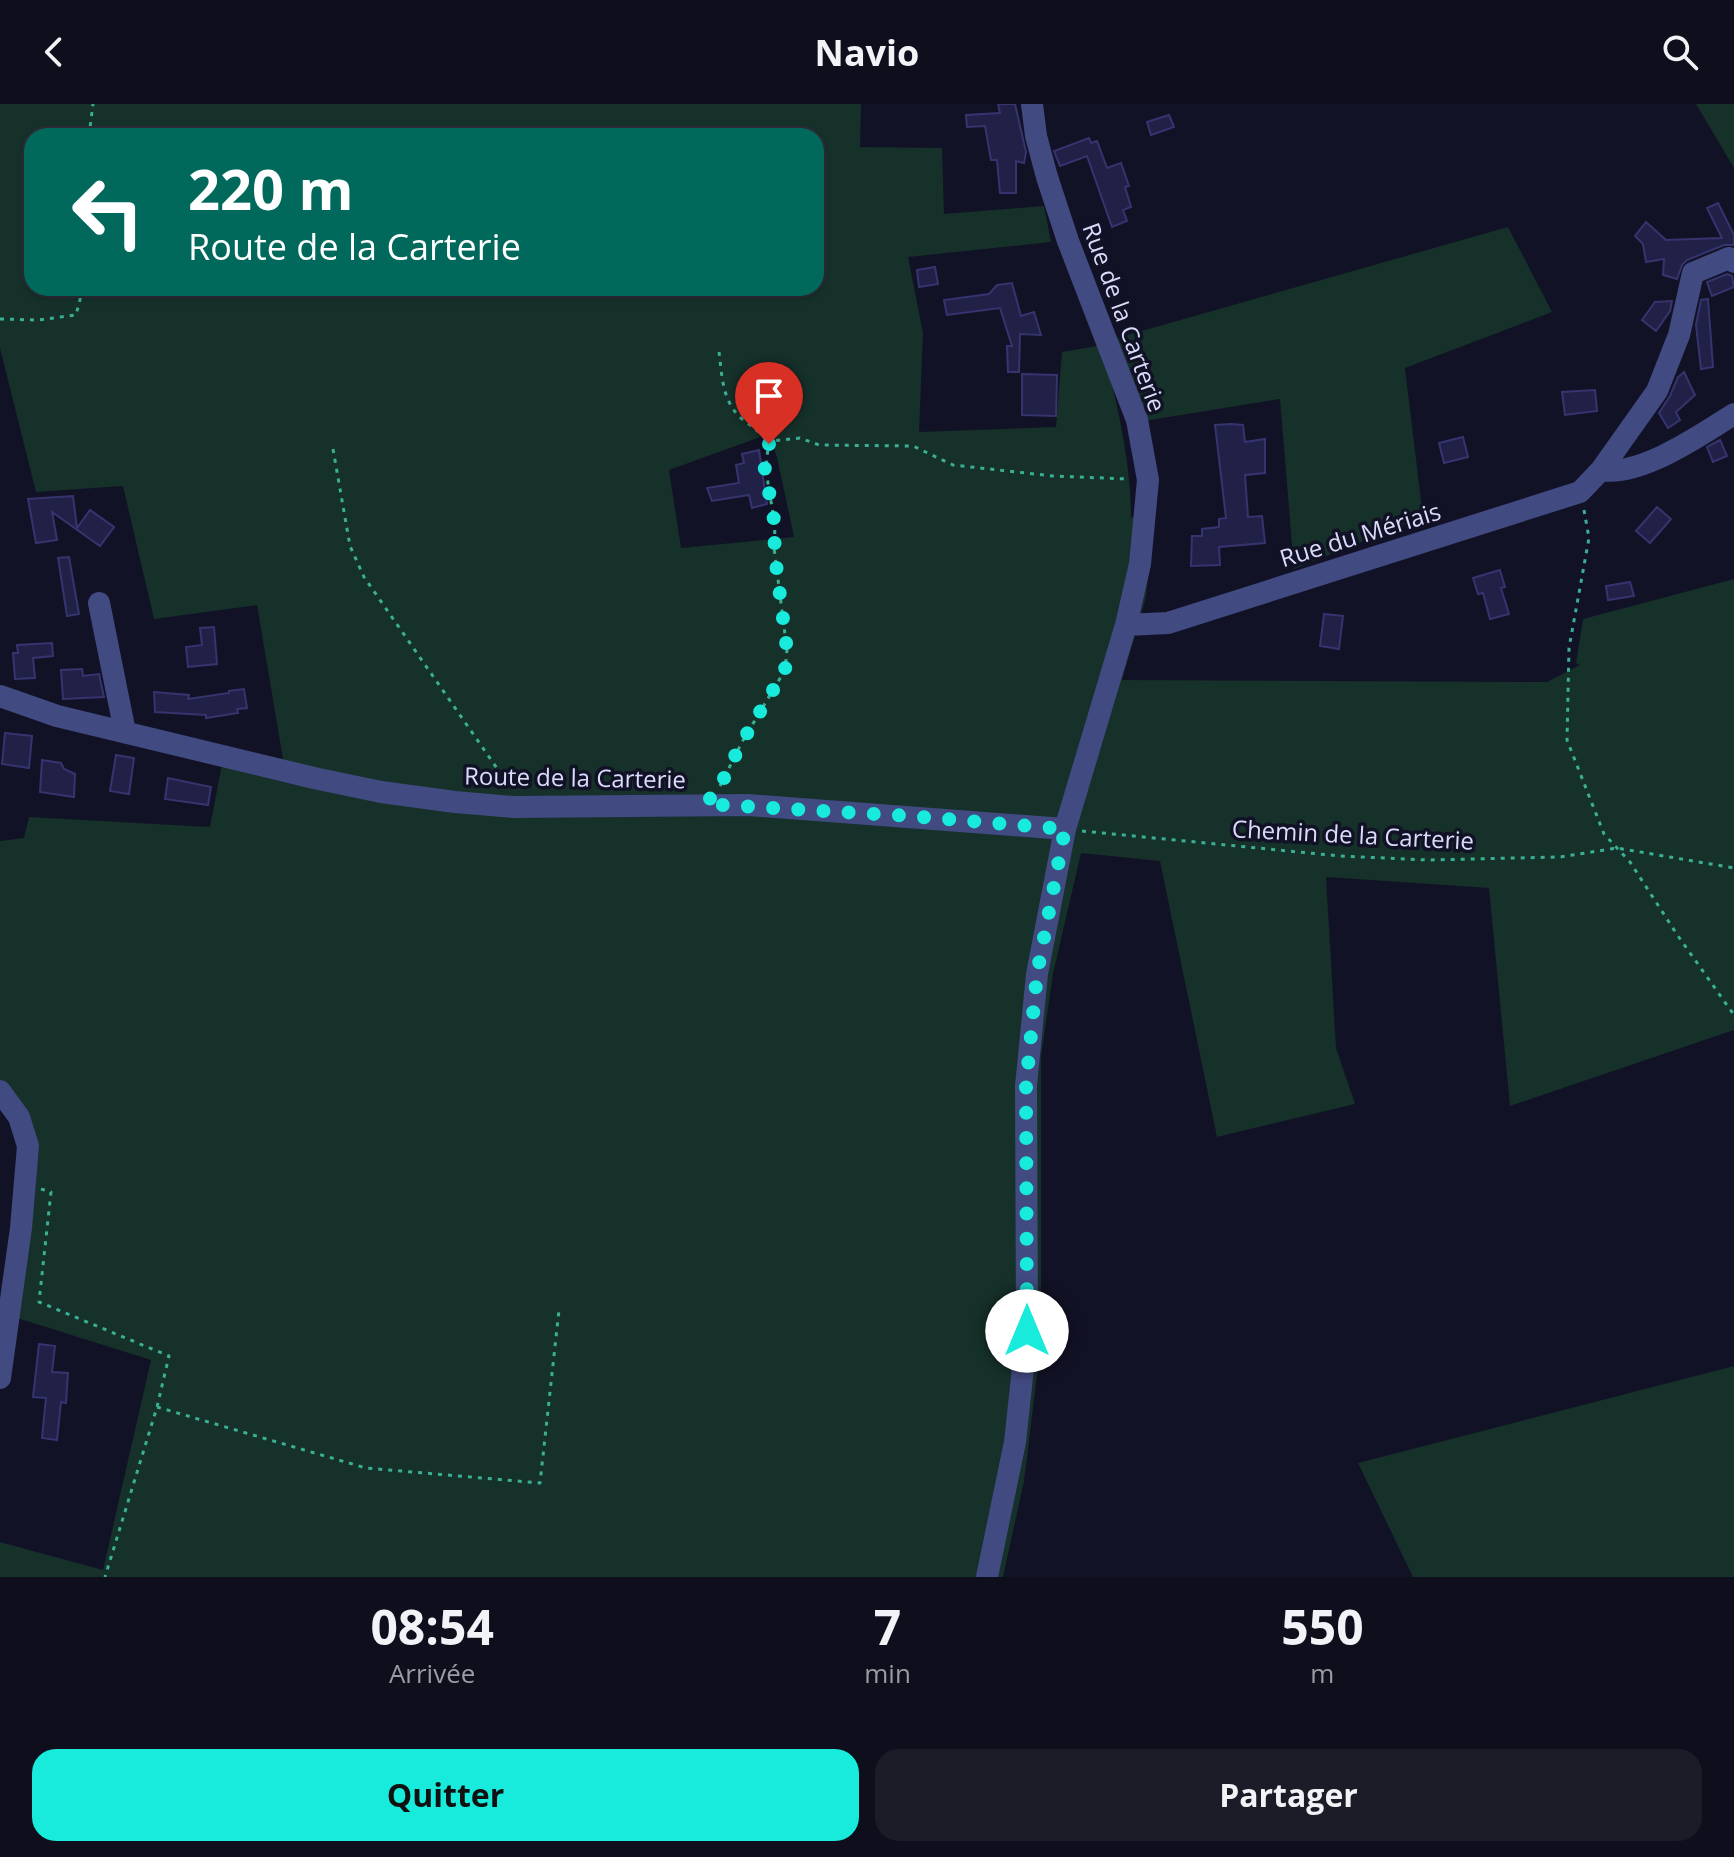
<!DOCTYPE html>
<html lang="fr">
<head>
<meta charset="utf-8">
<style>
  :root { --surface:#0e0e1c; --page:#1c1c29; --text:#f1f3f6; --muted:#9b9ca3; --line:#2e2e3b; --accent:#18eadb }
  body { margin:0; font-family:"Open Sans",sans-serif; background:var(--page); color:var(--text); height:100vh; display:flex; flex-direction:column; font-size:30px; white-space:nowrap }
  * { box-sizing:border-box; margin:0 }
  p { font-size:26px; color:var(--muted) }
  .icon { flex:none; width:44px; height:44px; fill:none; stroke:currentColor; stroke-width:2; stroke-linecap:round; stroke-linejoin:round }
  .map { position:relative; height:1473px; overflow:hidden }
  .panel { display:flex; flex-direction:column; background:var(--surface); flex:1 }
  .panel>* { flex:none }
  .guide { position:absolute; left:24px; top:24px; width:800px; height:168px; border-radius:24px; box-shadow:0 2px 6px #0004,0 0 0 2px var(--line); background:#00695c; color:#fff; overflow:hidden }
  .pin { position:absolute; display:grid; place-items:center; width:68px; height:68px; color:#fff; margin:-82px -34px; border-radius:50% 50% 50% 0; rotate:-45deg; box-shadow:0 0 8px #0007 }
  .pin .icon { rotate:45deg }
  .me { position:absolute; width:88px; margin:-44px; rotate:0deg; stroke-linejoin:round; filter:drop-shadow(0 0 6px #0008) }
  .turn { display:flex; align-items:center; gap:28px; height:168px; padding:0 32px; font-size:36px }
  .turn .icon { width:104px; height:104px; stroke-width:2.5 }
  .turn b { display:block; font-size:56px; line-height:68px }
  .eta { display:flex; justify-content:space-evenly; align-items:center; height:136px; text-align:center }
  .eta b { font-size:48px; font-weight:700; line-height:56px }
  .button { display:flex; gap:16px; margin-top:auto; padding:16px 32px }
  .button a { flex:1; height:92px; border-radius:24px; background:var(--accent); color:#111; font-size:32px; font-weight:700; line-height:92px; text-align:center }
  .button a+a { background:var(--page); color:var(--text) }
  header { display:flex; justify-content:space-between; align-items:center; height:104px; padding:0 32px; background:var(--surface); font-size:36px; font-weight:700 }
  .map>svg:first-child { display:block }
  .green { fill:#16302a; fill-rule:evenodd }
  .building { fill:#212046; stroke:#36346f; stroke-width:2 }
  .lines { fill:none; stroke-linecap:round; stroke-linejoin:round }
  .path { stroke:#3baf94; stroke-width:3; stroke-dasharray:4 6; stroke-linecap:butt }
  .minor { stroke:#414a81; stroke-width:22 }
  .route { stroke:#18eadb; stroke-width:14; stroke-dasharray:0 25.2 }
  .labels { text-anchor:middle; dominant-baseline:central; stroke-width:7; stroke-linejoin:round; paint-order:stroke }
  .street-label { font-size:24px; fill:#dbdcfc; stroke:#121226 }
</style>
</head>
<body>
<header><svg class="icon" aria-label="back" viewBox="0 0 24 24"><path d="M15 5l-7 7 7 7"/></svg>Navio<svg class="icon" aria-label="search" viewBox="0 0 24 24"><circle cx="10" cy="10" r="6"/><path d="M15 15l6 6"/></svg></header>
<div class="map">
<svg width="1734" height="1473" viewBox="0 0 1734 1473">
  <rect width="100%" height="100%" fill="#121226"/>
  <path class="green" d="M 0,0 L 861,0 L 860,43 L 942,44 L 944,110 L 1044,102 L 1051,138 L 908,153 L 923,229 L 919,328 L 1056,323 L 1062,248 L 1103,241 C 1116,298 1131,354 1131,413 L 1153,417 L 1146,493 L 1122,576 L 1547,578 L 1580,561 L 1576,559 L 1583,515 L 1734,475 L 1734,926 L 1510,1002 L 1489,784 L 1326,773 L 1336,944 L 1355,1000 L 1217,1033 L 1160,757 L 1081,749 L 1053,870 L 1041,953 L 1041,1239 L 1024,1377 L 1003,1473 L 0,1473 L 0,1438 L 103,1466 L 151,1256 L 14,1213 L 31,1087 L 0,986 L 0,737 L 24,734 L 29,713 L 210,723 L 222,660 L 284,661 L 257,501 L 154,515 L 123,382 L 36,388 L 0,244 ZM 32,32 L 816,32 L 816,184 L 32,184 ZM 769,330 L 777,353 L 794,433 L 681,444 L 669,366 Z
    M 1696,0 L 1734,0 L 1734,64 Z
    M 1508,123 L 1552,208 L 1405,264 L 1423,413 L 1294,465 L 1280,295 L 1144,317 L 1117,234 Z
    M 1734,1262 L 1734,1473 L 1413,1473 L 1358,1359 Z"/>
  <path class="building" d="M 998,0 L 1015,0 L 1026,48 L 1024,59 L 1016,57 L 1016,89 L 1000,89 L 997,56 L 991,56 L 985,22 L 967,23 L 966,11 L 1000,9 Z
    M 1169,11 L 1174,23 L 1151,31 L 1147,18 Z
    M 1089,34 L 1091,39 L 1097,37 L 1107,64 L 1121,59 L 1129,82 L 1125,83 L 1131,103 L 1123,106 L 1127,117 L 1112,123 L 1087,52 L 1060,62 L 1054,47 Z
    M 1718,99 L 1734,131 L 1734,141 L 1724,141 L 1687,156 L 1682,161 L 1677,175 L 1663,171 L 1664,155 L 1646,158 L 1643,140 L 1635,132 L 1646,118 L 1666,136 L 1722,134 L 1707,104 Z
    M 935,163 L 938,180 L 919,183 L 917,166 Z
    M 1727,170 L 1732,172 L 1734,183 L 1712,192 L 1707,178 Z
    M 1012,179 L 1021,212 L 1034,208 L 1041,231 L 1020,230 L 1019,268 L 1008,268 L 1007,242 L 1012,242 L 1000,204 L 947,211 L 944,196 L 989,190 L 997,181 Z
    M 1708,195 L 1713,263 L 1701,265 L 1696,221 L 1701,196 Z
    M 1672,197 L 1670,207 L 1656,227 L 1642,216 L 1655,198 Z
    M 1684,268 L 1695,291 L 1676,308 L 1680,316 L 1668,324 L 1659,309 L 1670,292 L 1678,273 Z
    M 1022,270 L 1057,271 L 1056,312 L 1022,311 Z
    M 1595,286 L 1597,307 L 1565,311 L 1562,288 Z
    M 1231,320 L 1243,321 L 1245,338 L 1265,335 L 1265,369 L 1245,371 L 1248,413 L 1262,412 L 1265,439 L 1219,443 L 1220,461 L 1191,462 L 1192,432 L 1202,432 L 1202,425 L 1219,423 L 1219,415 L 1226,414 L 1215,321 Z
    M 1463,333 L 1468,353 L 1444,359 L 1439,339 Z
    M 1720,336 L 1727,352 L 1713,358 L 1707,343 Z
    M 759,346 L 767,400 L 752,404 L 749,391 L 712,397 L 707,384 L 739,379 L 736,361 L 744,359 L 742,350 Z
    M 73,392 L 77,424 L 90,406 L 114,423 L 100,442 L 52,408 L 57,436 L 36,439 L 28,395 Z
    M 1657,403 L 1671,415 L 1650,439 L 1636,427 Z
    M 69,453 L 79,510 L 67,512 L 58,454 Z
    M 1500,466 L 1505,483 L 1501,484 L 1509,510 L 1490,515 L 1483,489 L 1478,490 L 1473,474 Z
    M 1630,478 L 1634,492 L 1608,496 L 1606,482 Z
    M 1324,510 L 1343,512 L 1339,545 L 1320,542 Z
    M 214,523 L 217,560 L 188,563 L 186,543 L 202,541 L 200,524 Z
    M 52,539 L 53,552 L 33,554 L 35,574 L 15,575 L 13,549 L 18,549 L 17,541 Z
    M 82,565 L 83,572 L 99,570 L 104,593 L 63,595 L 61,566 Z
    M 244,585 L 247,604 L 237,605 L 238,609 L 206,614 L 206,611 L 155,608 L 154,588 L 189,591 L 188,595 L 229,589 L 229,587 Z
    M 5,629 L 32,632 L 29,664 L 2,660 Z
    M 116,651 L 134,654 L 129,690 L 110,687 Z
    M 42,656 L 61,659 L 64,665 L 75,670 L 74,693 L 40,688 Z
    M 168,674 L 211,683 L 208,701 L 165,695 Z
    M 39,1240 L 55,1242 L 52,1268 L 68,1269 L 66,1299 L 61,1298 L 57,1336 L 42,1334 L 46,1294 L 33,1293 Z"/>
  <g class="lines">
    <path class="path" d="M 89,32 L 93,0
      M 0,215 L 38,216 L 76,211 L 83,184
      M 719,248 C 722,271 722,297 741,314 C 752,323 761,328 769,340
      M 333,345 L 350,442 L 364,473 L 510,683
      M 1584,406 L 1589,434 L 1569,544 L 1567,636 L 1604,730 L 1630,758 L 1678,832 L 1734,911
      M 720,682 L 742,638 L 785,566 L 787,546 L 774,444 C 779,406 759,375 770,337 L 800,334 L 819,341 L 913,342 L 953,361 L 1053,372 L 1128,375
      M 1082,727 L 1340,752 L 1428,756 L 1560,753 L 1617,744 L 1734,764
      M 41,1085 L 51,1088 L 39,1198 L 169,1252 L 157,1303 L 105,1473
      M 157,1303 L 366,1364 L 540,1379 L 559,1206"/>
    <path class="minor" d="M 1601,366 L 1657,287 L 1679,231 L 1693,169 L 1729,154 L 1734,158
      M 99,499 L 125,628
      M 1126,521 L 1168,519 L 1580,388 L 1601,366 C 1640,373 1701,331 1734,310
      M 0,592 L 57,612 L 314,674 L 381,688 L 455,698 L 513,703 L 748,701 L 1065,725
      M 0,987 L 19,1013 L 28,1042 L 21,1124 L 0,1274
      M 987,1473 L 1015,1338 L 1027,1227 L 1026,982 L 1037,870 L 1065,725 L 1126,521 L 1140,460 L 1148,376 L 1137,316 L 1068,137 L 1047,73 L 1036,32 L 1032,0"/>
  </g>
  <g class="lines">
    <path class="route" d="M 769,340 L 764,360 L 776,427 L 774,444 L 787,546 L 785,566 L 742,638 L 718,686 L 705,700 L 910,712 L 1065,725 L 1037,870 L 1026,982 L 1027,1227"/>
  </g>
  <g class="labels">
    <g class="street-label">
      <text transform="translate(1125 213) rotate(70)">Rue de la Carterie</text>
      <text transform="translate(1360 430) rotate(-17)">Rue du Mériais</text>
      <text transform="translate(575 673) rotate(1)">Route de la Carterie</text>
      <text transform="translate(1353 730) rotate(3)">Chemin de la Carterie</text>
    </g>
  </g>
</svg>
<div class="pin" style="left:769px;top:340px;background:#d93025"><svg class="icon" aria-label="arrive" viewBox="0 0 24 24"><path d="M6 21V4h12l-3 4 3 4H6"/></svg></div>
<svg class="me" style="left:1027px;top:1227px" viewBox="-20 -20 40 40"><circle r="19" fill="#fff"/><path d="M0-13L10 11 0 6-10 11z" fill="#18eadb"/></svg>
<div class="guide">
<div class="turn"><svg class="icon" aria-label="left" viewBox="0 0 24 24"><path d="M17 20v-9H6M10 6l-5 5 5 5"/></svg><div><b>220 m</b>Route de la Carterie</div></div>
</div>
</div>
<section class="panel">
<div class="eta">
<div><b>08:54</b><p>Arrivée</p></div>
<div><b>7</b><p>min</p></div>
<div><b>550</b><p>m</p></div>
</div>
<div class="button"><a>Quitter</a><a>Partager</a></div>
</section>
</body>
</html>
